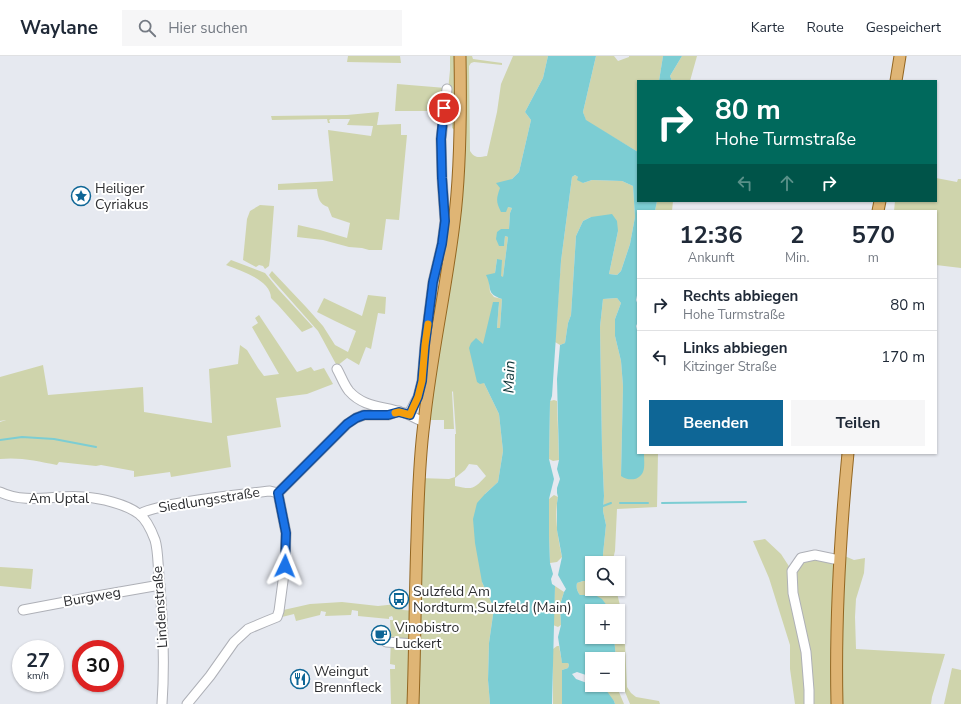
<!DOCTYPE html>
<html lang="de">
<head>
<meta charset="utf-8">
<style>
  :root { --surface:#fff; --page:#f6f6f7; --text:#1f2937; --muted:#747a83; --line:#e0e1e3; --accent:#0e6696 }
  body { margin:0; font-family:"Nunito Sans",sans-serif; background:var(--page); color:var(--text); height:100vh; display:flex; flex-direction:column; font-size:15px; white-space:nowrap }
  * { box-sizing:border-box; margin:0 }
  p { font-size:13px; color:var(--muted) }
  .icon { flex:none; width:22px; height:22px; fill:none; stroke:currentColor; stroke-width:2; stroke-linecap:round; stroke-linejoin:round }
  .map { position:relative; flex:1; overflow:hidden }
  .drawer { position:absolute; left:637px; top:154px; width:300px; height:244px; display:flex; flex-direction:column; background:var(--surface); border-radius:0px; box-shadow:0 1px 3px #0004 }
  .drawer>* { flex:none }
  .guide { position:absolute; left:637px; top:24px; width:300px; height:122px; border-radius:0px; box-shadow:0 1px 3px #0004; background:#00695c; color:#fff; overflow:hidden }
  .controls { position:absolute; left:585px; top:500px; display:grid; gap:8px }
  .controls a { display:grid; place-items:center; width:40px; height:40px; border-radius:0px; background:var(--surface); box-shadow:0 1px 3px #0004; font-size:20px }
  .speed { position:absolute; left:12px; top:584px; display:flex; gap:8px; font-size:20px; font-weight:700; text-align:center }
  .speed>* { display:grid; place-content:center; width:52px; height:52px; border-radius:50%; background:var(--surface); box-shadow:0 1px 3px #0004; line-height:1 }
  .speed small { font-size:10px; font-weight:400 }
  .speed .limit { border:6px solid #d22; background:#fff; color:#111 }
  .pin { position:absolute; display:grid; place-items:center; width:34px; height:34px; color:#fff; margin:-17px; border:2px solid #fff; border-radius:50%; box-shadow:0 1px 4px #0007 }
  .me { position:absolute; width:44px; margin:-22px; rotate:2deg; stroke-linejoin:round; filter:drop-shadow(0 0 3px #0008) }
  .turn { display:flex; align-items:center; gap:14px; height:84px; padding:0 12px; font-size:18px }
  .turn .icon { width:52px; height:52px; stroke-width:2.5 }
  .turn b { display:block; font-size:28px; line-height:34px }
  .lanes { display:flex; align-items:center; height:38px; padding:0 12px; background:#0003; justify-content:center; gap:20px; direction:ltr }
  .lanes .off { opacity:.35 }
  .eta { display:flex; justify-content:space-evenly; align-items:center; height:68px; text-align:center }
  .eta b { font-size:24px; font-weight:700; line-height:28px }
  .primary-button { display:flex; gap:8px; margin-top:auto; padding:8px 12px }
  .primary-button a { flex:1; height:46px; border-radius:0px; background:var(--accent); color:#fff; font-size:16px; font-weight:700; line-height:46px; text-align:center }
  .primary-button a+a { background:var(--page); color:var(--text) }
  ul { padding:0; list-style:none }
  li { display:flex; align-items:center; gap:12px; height:52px; padding:0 12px; border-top:1px solid var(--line) }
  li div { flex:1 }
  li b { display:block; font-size:15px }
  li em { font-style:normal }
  header { display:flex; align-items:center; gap:24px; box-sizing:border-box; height:56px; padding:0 20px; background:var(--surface); border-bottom:1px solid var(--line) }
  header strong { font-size:19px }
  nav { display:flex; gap:22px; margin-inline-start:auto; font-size:14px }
  .search { width:280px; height:36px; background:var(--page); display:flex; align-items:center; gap:10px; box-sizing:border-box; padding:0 14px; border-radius:0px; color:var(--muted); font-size:15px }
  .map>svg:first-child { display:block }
  .green { fill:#cfd4ac; fill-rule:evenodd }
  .water { fill:#7ccdd3 }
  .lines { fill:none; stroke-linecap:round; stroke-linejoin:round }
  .stream { stroke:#7ccdd3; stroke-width:2 }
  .minor-casing { stroke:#aeb0b7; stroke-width:11 }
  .major-casing { stroke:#936621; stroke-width:13 }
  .minor { stroke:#fff; stroke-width:9 }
  .major { stroke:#dfb575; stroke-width:11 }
  .route-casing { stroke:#114b97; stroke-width:10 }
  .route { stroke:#1a73e8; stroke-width:7 }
  .slow { stroke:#f59e0b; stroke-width:7 }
  .labels { text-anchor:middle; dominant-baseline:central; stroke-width:4; stroke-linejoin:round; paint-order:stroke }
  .poi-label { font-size:14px; fill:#2d2e31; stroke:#fff; text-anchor:start }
  .street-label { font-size:14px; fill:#2d2e31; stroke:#fff }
  .water-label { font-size:15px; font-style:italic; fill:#0e3639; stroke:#fff }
</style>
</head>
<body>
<header>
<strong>Waylane</strong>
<div class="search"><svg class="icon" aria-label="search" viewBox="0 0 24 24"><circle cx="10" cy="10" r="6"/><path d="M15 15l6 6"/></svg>Hier suchen</div>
<nav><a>Karte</a><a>Route</a><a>Gespeichert</a></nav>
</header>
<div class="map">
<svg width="961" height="648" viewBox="0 0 961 648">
  <rect width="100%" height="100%" fill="#e6e9f0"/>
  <path class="green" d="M 348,0 L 400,0 L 401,7 L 347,6 Z
    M 450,0 L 458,0 L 455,74 L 452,72 L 452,70 L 453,47 L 447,45 L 450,14 Z
    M 462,0 L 472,0 L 473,3 L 502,7 L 502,9 L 474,6 L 471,7 L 469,10 L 470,95 C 475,103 479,101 487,100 L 497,56 L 501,28 L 513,0 L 548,0 L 543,22 L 525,56 L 531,64 L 519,116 L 512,123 L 500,132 L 508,151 L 512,152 L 510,157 L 509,173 L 501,173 L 504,189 L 505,180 L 508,181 L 503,221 L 501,221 L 497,203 L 495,217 L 489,226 L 490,236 L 494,241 L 502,243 L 500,272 L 497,272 L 499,246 L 484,327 L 499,358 L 503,395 L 498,426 L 485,438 L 482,526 L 494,552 L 489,587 L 488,624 L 490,648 L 391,648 L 390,613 L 395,613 L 395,609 L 390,608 L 391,582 L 390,564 L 393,564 L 393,562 L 392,560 L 389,561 L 389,563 L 358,560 L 358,555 L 352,554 L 351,559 L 325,560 L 326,556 L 321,555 L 320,559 L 296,565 L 294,558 L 282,561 L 277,561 L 279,555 L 310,548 L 342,546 L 378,550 L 397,548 L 403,554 L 416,555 L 419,422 L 449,423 L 455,421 L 455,378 L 456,378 L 453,335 L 452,336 L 454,373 L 444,373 L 444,364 L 425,364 L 457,163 ZM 469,408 L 477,409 L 486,420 C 474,433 473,434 455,430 L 455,422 L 465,414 Z
    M 596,0 L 614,0 L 618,5 L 629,1 L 629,0 L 663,0 L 659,25 L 638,25 L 638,96 L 586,65 L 583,56 Z
    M 682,0 L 697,0 L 690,25 L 672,25 L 670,20 Z
    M 397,28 L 446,32 L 442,68 L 438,68 L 438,55 L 395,55 Z
    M 379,56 L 377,69 L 401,68 L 401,79 L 407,79 L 399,164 L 386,163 L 382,194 L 369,194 L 362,192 L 349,191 L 323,184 L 297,181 L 298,169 L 320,174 L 347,182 L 350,167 L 332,161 L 328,151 C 319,148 318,142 317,133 L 278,134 L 278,128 L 333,125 L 328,74 L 371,80 L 373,70 L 347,69 L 350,63 L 331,63 L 329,64 L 330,67 L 328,67 L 327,63 L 272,64 L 271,60 L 347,59 Z
    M 575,119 L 578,121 L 583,127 L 592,124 L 622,125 L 633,130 L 635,161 L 630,188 L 621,215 L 617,219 L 609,218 L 618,175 L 591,161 L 583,165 L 576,180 L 571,259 L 568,267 L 565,287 L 560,289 L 555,286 L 561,205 L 572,121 Z
    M 936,122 L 957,126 L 958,123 L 961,123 L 961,212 L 936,209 L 936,155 L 894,155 L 895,145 L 936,145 Z
    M 657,145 L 673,145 L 672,155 L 655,155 Z
    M 260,149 L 274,150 L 270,203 L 269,210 L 265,213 L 263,210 L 259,209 L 256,211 L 243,204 L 247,163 L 250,155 Z
    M 231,204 L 265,217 L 279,234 L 313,271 L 302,276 L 278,249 L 271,242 C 271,224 241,215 226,209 Z
    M 272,215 L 306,251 L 323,270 L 335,289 L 348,296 L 356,275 L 335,265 L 317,256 L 324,242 L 362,260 L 368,239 L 386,241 L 385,258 L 378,257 L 371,293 L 366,291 L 359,309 L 347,302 L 337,310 L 323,284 L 318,275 L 271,222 L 269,219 Z
    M 617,242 L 621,247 L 615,263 L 615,280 L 621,305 L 623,330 L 621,420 L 644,409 L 644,397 L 658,397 L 657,451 L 617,453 L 615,495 L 612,507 L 603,507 L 603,498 L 606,469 L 603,455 L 604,440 L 602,394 L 600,271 L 603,243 Z
    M 259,259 L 297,316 L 311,311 L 314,315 L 324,312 L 333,328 L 307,338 L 276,342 L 281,371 L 227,380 L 231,411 L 171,421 L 170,416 L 134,421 L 134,415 L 101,409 L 96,410 L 59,406 L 57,409 C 37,405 20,401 0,403 L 0,366 L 6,364 L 0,365 L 0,321 L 43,309 L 48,339 L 143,331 L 144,356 L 212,367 L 209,313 L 238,308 L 240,289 L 247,294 L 258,312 L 264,320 L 279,318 L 252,271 L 258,267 L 255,262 Z
    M 554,344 L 557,345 L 559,404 L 553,405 L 549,403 L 550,345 Z
    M 554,439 L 558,441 C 554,461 558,482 562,501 L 557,506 L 550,507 L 549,480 L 549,443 Z
    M 765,483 L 781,498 L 792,515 L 801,502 L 840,498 L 854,504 L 865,502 L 864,517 L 856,543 L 855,561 L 856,593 L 945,598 L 932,641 L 931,648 L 795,648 L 790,613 L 790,589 L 769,522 L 753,485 Z
    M 0,511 L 33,513 L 31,533 L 0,530 Z
    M 583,525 L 592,525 L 592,533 L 616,533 L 624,566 L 627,631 L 631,637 L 636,641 L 659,645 L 660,648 L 630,648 L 618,619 L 618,603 L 616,603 L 614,581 L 618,581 L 618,555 L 611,555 C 599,540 600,539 580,539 C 577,535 576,532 577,527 Z
    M 555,530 L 564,536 L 560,549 L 561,569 L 558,571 L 553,569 Z
    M 557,590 L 559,590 L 562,606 L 568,607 L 569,609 L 568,612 L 562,614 L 562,648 L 553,648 L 553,593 Z
    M 952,612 L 961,614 L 961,648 L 944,648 Z
    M 593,629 L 616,629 L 624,648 L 615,648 L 614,645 Z"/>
  <path class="water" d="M 548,0 L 596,0 L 583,56 L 586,64 L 638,96 L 638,145 L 657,145 L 655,155 L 638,155 L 638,235 L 636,244 L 638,249 L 638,266 L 636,270 L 638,278 L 638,397 L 644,397 C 644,403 645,411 643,416 C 639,425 628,425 621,420 L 623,330 L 621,305 L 615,280 L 615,263 L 621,247 L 617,242 L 603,243 L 600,271 L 602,394 L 604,440 L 603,455 L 606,469 L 603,498 L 603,507 L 592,507 L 592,525 L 583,525 L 577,527 C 576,532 577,535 580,539 L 595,539 L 602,543 L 611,555 L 592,555 L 592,581 L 614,581 L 616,603 L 592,603 L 592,621 L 577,616 L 572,618 L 576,623 L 606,634 L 614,645 L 615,648 L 562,648 L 562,614 L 568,612 L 569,609 L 568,607 L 562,607 L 558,581 L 561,569 L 560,549 L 564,536 L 566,533 L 558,519 L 562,501 L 557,474 L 557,447 L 558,441 L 557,437 L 557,432 L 560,423 L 557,413 L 559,404 L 557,323 L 560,289 L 565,287 L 568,267 L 571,259 L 576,180 L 583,165 L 591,161 L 612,158 L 617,165 L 618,175 L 609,218 L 617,219 L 621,215 L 630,188 L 635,161 L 633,130 L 622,125 L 592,124 L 583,127 L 577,124 L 578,121 L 575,119 L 572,121 L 561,205 L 552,340 L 550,346 L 549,403 L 554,423 L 549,443 L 549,480 L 550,507 L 553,518 L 551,523 L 552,528 L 555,530 L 552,648 L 490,648 L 488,624 L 489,587 L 494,552 L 482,526 L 475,487 L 473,463 L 477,447 L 485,438 L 498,426 L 503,395 L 499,358 L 484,327 L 480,328 L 477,326 L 469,292 L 471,287 L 476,282 L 483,288 L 493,246 L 499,246 L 497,272 L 500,272 L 502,243 C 485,237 493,233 486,219 L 495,217 L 497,203 L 502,204 L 501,220 L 503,221 L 508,181 L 505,180 L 504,190 L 499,190 L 496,183 L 497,176 L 501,173 L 509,173 L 510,157 L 512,152 L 508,151 L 506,156 L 501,156 C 496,146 496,143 500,132 L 496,127 L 512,123 L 519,116 L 531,64 L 525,56 L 543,22 Z
    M 663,0 L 682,0 L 670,20 L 672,25 L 659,25 Z"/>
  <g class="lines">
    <path class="stream" d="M 0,384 L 22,381 L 54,383 L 96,391
      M 620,447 L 648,447
      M 662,447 L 746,446
      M 603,450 L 611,447"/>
    <defs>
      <path id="minor" d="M 337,313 C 341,320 344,329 349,335 C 363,351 382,350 401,356 C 409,358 416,363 424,366
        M 410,359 L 411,354 L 418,341 L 422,325 L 425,289 L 433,226 L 442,188 L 445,165 L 442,122 L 441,83 L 447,33
        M 0,436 C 27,449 56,438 84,441 C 100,442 126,448 139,458 C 146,463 152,476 155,484 C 158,493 158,510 159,520 C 163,563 165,605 162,648
        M 278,437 L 347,368 L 356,362 L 364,359 L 388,359 L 399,355
        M 140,458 C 149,453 159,452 169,449 C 203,442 236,439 270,435 L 278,437
        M 23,554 L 97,540 L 160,529
        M 386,586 L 415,588
        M 187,648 L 210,620 L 234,586 L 248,573 L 267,565 L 277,561 L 279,555 L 285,510 L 286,477 L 278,437
        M 809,648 L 809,634 L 806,596 L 793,537 L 792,515 L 801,502 L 815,499 L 839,504"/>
      <path id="major" d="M 896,25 L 900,0
        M 878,155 L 880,145
        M 413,648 C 415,592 415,537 417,481 C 418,443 419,405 424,367 C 431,300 446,234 454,167 C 461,112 461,55 460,0
        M 837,648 C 835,564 840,481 848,397"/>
    </defs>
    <use href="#minor" class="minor-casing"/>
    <use href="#major" class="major-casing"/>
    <use href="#minor" class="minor"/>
    <use href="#major" class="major"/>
  </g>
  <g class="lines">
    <defs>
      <path id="route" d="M 285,510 L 286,477 L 278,437 L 347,368 L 356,362 L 364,359 L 388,359 L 399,356 L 410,359 L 412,354 L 418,341 L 422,325 L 425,289 L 433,226 L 442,188 L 445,165 L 442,122 L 441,83 L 444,52"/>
    </defs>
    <use href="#route" class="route-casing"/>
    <use href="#route" class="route"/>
    <path class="slow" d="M 395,357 L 399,356 L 410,359 L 412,354 L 418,341 L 422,325 L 425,289 L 428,268"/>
  </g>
  <defs>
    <symbol id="sight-ring" viewBox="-11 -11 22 22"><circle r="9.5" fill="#fff" stroke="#0e6696" stroke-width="1.5"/><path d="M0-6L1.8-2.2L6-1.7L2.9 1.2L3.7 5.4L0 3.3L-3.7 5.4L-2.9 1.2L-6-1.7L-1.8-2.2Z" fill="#0e6696"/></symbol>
    <symbol id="bus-ring" viewBox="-11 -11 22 22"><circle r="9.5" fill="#fff" stroke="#0e6696" stroke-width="1.5"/><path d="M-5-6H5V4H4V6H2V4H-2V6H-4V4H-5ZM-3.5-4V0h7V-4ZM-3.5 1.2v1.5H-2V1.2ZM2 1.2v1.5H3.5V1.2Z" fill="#0e6696"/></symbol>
    <symbol id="cafe-ring" viewBox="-11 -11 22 22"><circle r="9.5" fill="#fff" stroke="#0e6696" stroke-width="1.5"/><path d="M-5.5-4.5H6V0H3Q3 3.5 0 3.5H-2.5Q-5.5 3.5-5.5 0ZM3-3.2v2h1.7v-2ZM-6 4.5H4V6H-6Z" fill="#0e6696"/></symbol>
    <symbol id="restaurant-ring" viewBox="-11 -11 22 22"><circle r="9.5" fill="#fff" stroke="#0e6696" stroke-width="1.5"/><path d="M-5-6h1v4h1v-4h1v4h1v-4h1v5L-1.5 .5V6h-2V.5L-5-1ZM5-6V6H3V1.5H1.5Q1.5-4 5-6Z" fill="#0e6696"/></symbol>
  </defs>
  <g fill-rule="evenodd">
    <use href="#sight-ring" x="70" y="129" width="22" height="22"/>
    <use href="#bus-ring" x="388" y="532" width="22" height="22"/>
    <use href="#cafe-ring" x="370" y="568" width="22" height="22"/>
    <use href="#restaurant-ring" x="289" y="612" width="22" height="22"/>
  </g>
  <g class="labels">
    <g class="poi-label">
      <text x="95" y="132">Heiliger<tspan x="95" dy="16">Cyriakus</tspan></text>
      <text x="413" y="535">Sulzfeld Am<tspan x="413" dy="16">Nordturm,Sulzfeld (Main)</tspan></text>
      <text x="395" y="571">Vinobistro<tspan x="395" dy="16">Luckert</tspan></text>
      <text x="314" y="615">Weingut<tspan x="314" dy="16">Brennfleck</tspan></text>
    </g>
    <g class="street-label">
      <text x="59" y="442">Am Uptal</text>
      <text transform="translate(209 444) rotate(-9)">Siedlungsstraße</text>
      <text transform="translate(92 541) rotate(-10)">Burgweg</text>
      <text transform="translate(160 551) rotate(-94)">Lindenstraße</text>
    </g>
    <g class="water-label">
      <text transform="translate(509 321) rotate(-88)">Main</text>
    </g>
  </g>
</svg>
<div class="controls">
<a><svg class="icon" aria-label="search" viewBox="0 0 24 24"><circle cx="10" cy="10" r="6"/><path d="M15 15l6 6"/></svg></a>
<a>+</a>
<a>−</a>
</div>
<div class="speed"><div>27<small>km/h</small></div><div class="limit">30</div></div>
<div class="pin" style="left:444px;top:52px;background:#d93025"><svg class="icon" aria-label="arrive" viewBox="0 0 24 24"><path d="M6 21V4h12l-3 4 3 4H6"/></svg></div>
<svg class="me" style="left:285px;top:510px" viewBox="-20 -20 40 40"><path d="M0-17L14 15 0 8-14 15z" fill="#1a73e8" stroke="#fff" stroke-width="4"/></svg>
<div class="guide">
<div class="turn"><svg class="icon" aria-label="right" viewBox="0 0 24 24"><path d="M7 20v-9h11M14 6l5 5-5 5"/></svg><div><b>80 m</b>Hohe Turmstraße</div></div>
<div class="lanes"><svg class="icon off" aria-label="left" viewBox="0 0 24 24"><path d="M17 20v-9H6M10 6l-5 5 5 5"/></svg><svg class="icon off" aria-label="ahead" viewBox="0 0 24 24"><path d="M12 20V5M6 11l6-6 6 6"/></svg><svg class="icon" aria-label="right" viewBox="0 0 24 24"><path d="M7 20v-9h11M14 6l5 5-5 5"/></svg></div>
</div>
<section class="drawer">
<div class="eta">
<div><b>12:36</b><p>Ankunft</p></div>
<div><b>2</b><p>Min.</p></div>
<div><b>570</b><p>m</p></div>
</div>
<ul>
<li><svg class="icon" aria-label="right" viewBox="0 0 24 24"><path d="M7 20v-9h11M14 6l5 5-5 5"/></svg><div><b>Rechts abbiegen</b><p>Hohe Turmstraße</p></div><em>80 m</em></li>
<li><svg class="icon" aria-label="left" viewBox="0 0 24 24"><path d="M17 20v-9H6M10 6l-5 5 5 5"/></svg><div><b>Links abbiegen</b><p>Kitzinger Straße</p></div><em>170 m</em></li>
</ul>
<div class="primary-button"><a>Beenden</a><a>Teilen</a></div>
</section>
</div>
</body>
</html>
